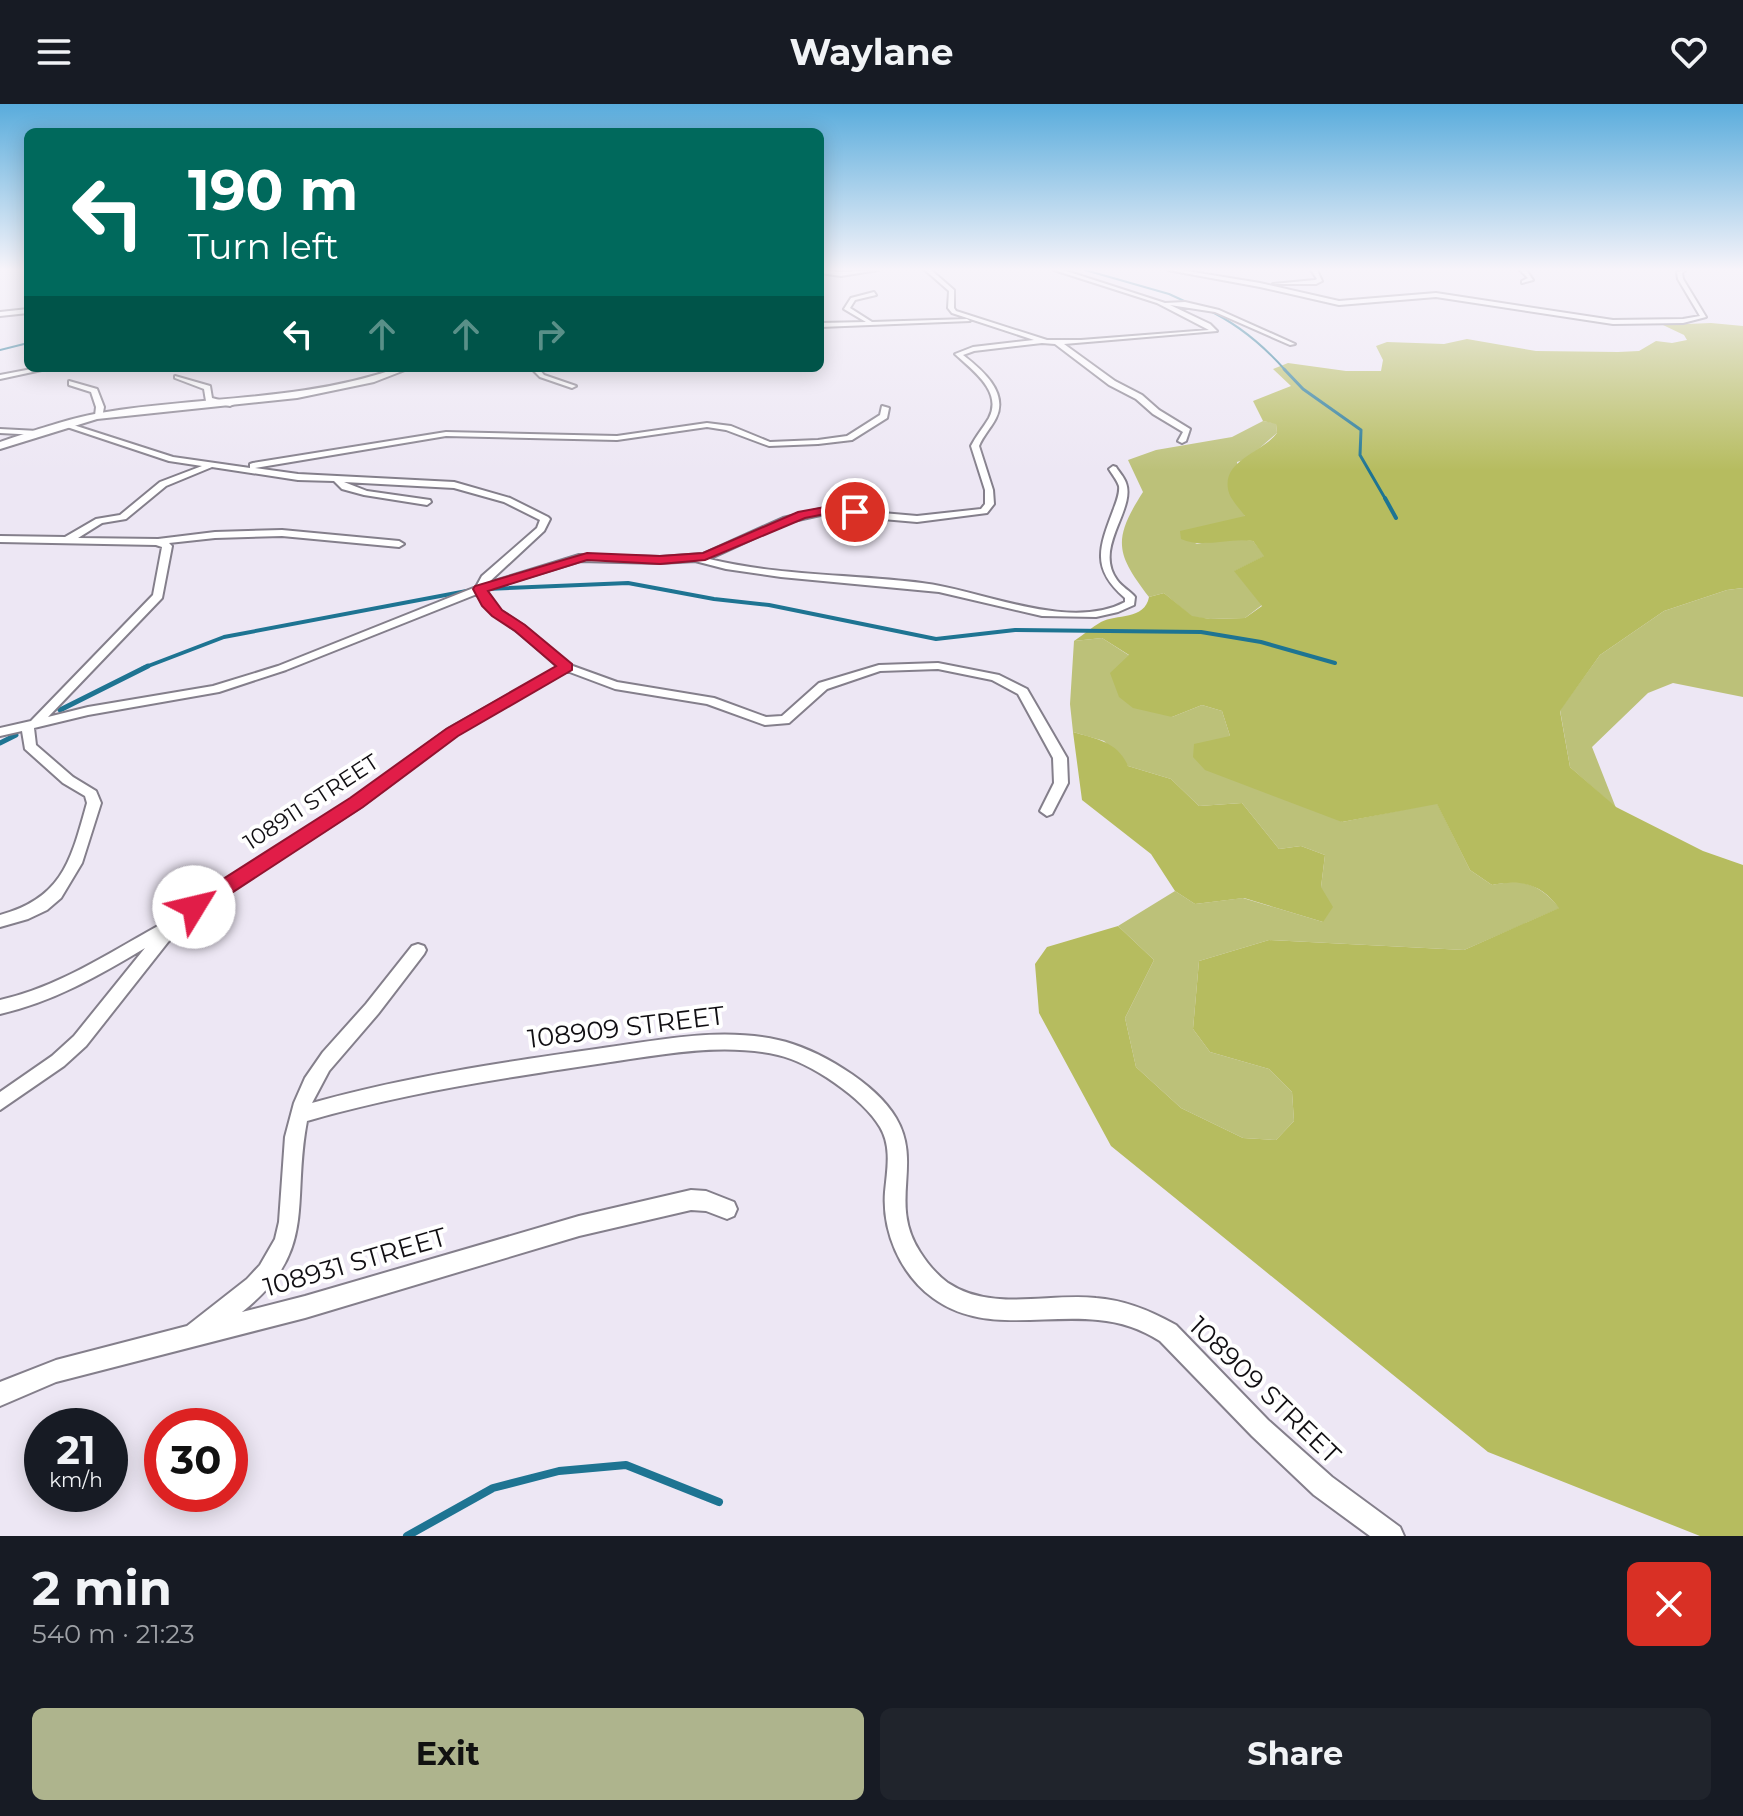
<!DOCTYPE html>
<html lang="en">
<head>
<meta charset="utf-8">
<style>
  :root { --surface:#171b24; --page:#20242c; --text:#f1f3f6; --muted:#9ea1a6; --accent:#aeb48d }
  body { margin:0; font-family:Montserrat,sans-serif; background:var(--page); color:var(--text); height:100vh; display:flex; flex-direction:column; font-size:30px; white-space:nowrap }
  * { box-sizing:border-box; margin:0 }
  p { font-size:26px; color:var(--muted) }
  .icon { flex:none; width:44px; height:44px; fill:none; stroke:currentColor; stroke-width:2; stroke-linecap:round; stroke-linejoin:round }
  .map { position:relative; height:1432px; overflow:hidden }
  .drawer { display:flex; flex-direction:column; background:var(--surface); flex:1 }
  .drawer>* { flex:none }
  .hud { position:absolute; left:24px; top:24px; width:800px; height:244px; border-radius:12px; box-shadow:0 4px 20px #0003; background:#00695c; color:#fff; overflow:hidden }
  .speed { position:absolute; left:24px; top:1304px; display:flex; gap:16px; font-size:40px; font-weight:700; text-align:center }
  .speed>* { display:grid; place-content:center; width:104px; height:104px; border-radius:50%; background:var(--surface); box-shadow:0 4px 20px #0003; line-height:1 }
  .speed small { font-size:20px; font-weight:400 }
  .speed .limit { border:12px solid #d22; background:#fff; color:#111 }
  .pin { position:absolute; display:grid; place-items:center; width:68px; height:68px; color:#fff; margin:-34px; border:4px solid #fff; border-radius:50%; box-shadow:0 2px 8px #0007 }
  .me { position:absolute; width:88px; margin:-44px; rotate:54deg; stroke-linejoin:round; filter:drop-shadow(0 0 6px #0008) }
  .turn { display:flex; align-items:center; gap:28px; height:168px; padding:0 32px; font-size:36px }
  .turn .icon { width:104px; height:104px; stroke-width:2.5 }
  .turn b { display:block; font-size:56px; line-height:68px }
  .lanes { display:flex; align-items:center; height:76px; padding:0 32px; background:#0003; justify-content:center; gap:40px; direction:ltr }
  .lanes .off { opacity:.35 }
  .round { display:grid; place-items:center; flex:none; width:84px; height:84px; border-radius:12px; background:var(--page) }
  .headline { display:flex; align-items:center; justify-content:space-between; height:136px; padding:0 32px }
  h1 { font-size:48px; font-weight:700; line-height:60px }
  .button { display:flex; gap:16px; margin-top:auto; padding:16px 32px }
  .button a { flex:1; height:92px; border-radius:12px; background:var(--accent); color:#111; font-size:32px; font-weight:700; line-height:92px; text-align:center }
  .button a+a { background:var(--page); color:var(--text) }
  header { display:flex; justify-content:space-between; align-items:center; height:104px; padding:0 32px; background:var(--surface); font-size:36px; font-weight:700 }
  .map>svg:first-child { display:block }
  .green { fill:#bcc179 }
  .forest { fill:#b6bc5f }
  .lines { fill:none; stroke-linecap:round; stroke-linejoin:round }
  .stream-far4 { stroke:#1e7492; stroke-width:2 }
  .stream-far3 { stroke:#1e7492; stroke-width:3 }
  .stream-far2 { stroke:#1e7492; stroke-width:4 }
  .stream-far1 { stroke:#1e7492; stroke-width:5 }
  .stream { stroke:#1e7492; stroke-width:8 }
  .minor-casing { stroke:#847f8b; stroke-width:4 }
  .tertiary-casing { stroke:#847f8b; stroke-width:4 }
  .minor { fill:#fff; fill-rule:evenodd }
  .tertiary { fill:#fff; fill-rule:evenodd }
  .route { fill:#e11d48; stroke:#92132f; stroke-width:2 }
  .labels { text-anchor:middle; dominant-baseline:central; stroke-width:8; stroke-linejoin:round; paint-order:stroke }
  .street-label { font-size:22px; fill:#110f13; stroke:#fff }
  .near-street-label { font-size:26px; fill:#110f13; stroke:#fff }
</style>
</head>
<body>
<header><svg class="icon" aria-label="menu" viewBox="0 0 24 24"><path d="M4 6h16M4 12h16M4 18h16"/></svg>Waylane<svg class="icon" aria-label="heart" viewBox="0 0 24 24"><path d="M12 20l-8-8c-3-5 5-10 8-4 3-6 11-1 8 4z"/></svg></header>
<div class="map">
<svg width="1743" height="1432" viewBox="0 0 1743 1432">
  <rect width="100%" height="100%" fill="#ede7f4"/>
  <path class="green" d="M 1263,317 L 1276,319 L 1277,329 L 1247,355 L 1237,358 L 1245,413 L 1195,440 L 1235,434 L 1253,437 L 1265,452 L 1235,467 L 1262,501 L 1245,514 L 1210,515 L 1192,513 L 1164,489 L 1149,493 C 1115,449 1113,435 1143,388 L 1128,356 L 1156,346 L 1232,333 Z
    M 1743,484 L 1743,593 L 1673,579 L 1648,589 L 1592,643 L 1616,704 L 1570,663 L 1560,606 L 1600,551 L 1664,507 L 1727,486 Z
    M 1102,534 L 1130,552 L 1172,613 L 1202,601 L 1222,607 L 1230,632 L 1342,718 L 1437,699 L 1470,766 L 1492,781 C 1525,774 1538,780 1560,804 L 1464,846 L 1269,836 L 1199,857 L 1193,925 L 1210,948 L 1269,965 L 1292,988 L 1294,1017 L 1276,1036 L 1243,1034 L 1181,1004 L 1136,963 L 1125,914 L 1154,856 L 1118,822 L 1175,787 L 1195,800 L 1243,794 L 1323,818 L 1321,783 L 1325,751 L 1301,742 L 1279,745 L 1242,699 L 1199,702 L 1171,675 L 1128,662 L 1104,637 L 1073,628 L 1070,600 L 1074,537 Z"/>
  <path class="forest" d="M 1711,219 L 1743,222 L 1743,484 L 1727,486 L 1664,507 L 1600,551 L 1560,607 L 1570,663 L 1616,703 L 1703,747 L 1743,761 L 1743,1432 L 1700,1432 L 1488,1348 L 1111,1042 L 1039,909 L 1035,860 L 1047,843 L 1118,822 L 1154,856 L 1125,914 L 1136,963 L 1181,1004 L 1243,1034 L 1276,1036 L 1294,1017 L 1292,988 L 1269,965 L 1210,948 L 1193,925 L 1199,857 L 1269,836 L 1464,846 L 1559,804 C 1541,780 1522,775 1492,781 L 1470,766 L 1437,700 L 1342,718 L 1205,666 L 1193,653 L 1194,640 L 1230,632 L 1222,607 L 1202,601 L 1172,613 L 1133,604 L 1119,593 L 1110,569 L 1129,551 L 1102,534 L 1074,537 C 1083,531 1092,523 1101,518 C 1116,510 1145,516 1149,493 L 1164,489 L 1192,512 L 1210,515 L 1245,514 L 1262,502 L 1234,467 L 1264,452 L 1253,437 C 1229,433 1204,445 1181,435 L 1180,427 L 1245,412 C 1240,405 1229,394 1228,385 C 1223,356 1262,349 1277,329 L 1276,320 L 1263,317 L 1253,297 L 1291,282 L 1273,265 L 1288,259 L 1346,267 L 1381,267 L 1383,256 L 1376,242 L 1387,238 L 1444,240 L 1467,235 L 1536,247 L 1618,248 L 1639,247 L 1656,237 L 1672,239 L 1687,236 L 1684,231 L 1663,221 Z
    M 1073,628 C 1097,635 1118,638 1128,662 L 1171,675 L 1199,702 L 1242,699 L 1279,745 L 1301,742 L 1325,751 L 1321,783 L 1333,803 L 1323,818 L 1244,794 L 1195,800 L 1175,787 L 1151,750 L 1082,696 Z"/>
  <g class="lines">
    <path class="stream-far4" d="M 1085,166 L 1169,190 L 1193,201
      M 1206,205 C 1236,219 1264,242 1286,267
      M 0,246 L 28,239"/>
    <path class="stream-far3" d="M 1284,265 L 1303,285 L 1361,326 L 1360,351 L 1386,396"/>
    <path class="stream-far2" d="M 1385,394 L 1396,414
      M 486,485 L 628,479 L 714,495 L 769,501 L 936,535 L 1015,526 L 1201,528 L 1261,538 L 1335,559
      M 143,564 L 224,533 L 472,486"/>
    <path class="stream-far1" d="M 60,606 L 148,562
      M 0,639 L 16,631"/>
    <path class="stream" d="M 407,1432 L 493,1384 L 559,1367 L 626,1361 L 719,1398"/>
    <defs>
      <path id="minor" d="M 820,166 L 841,168 L 878,166 L 841,172 L 820,169 Z
        M 925,166 L 931,166 L 954,186 L 954,204 L 956,207 L 1047,236 L 1081,236 L 1209,226 L 1157,199 L 1054,166 L 1063,166 L 1165,199 L 1185,198 L 1219,206 L 1295,240 L 1290,241 L 1215,208 L 1170,201 L 1210,220 L 1217,227 L 1064,240 L 1115,277 L 1142,291 L 1159,306 L 1190,325 L 1186,337 L 1182,339 L 1178,337 L 1183,328 L 1153,310 L 1136,295 L 1109,281 L 1055,240 L 1042,239 L 974,247 L 963,251 C 981,265 1009,288 996,314 C 991,324 983,332 979,342 L 993,386 L 994,400 L 987,409 L 917,418 L 825,410 L 789,418 L 709,455 C 779,472 851,470 922,479 C 981,486 1069,528 1125,498 L 1125,494 C 1091,465 1099,444 1113,407 C 1116,399 1120,390 1119,382 C 1117,376 1112,370 1109,365 L 1113,362 L 1116,363 C 1119,368 1124,373 1126,379 C 1136,406 1093,443 1117,476 C 1122,483 1130,487 1135,493 L 1134,501 L 1118,508 L 1096,513 L 1042,512 L 939,488 L 781,473 L 726,465 L 695,457 L 660,459 L 580,457 L 486,486 L 492,498 L 501,507 L 524,522 L 570,561 L 617,578 L 714,594 L 766,613 L 782,612 L 819,579 L 879,561 L 938,559 L 999,571 L 1027,585 L 1067,654 L 1068,679 L 1052,710 L 1047,712 L 1040,707 L 1054,679 L 1053,654 L 1018,590 L 992,576 L 938,565 L 880,567 L 827,585 L 789,619 L 765,621 L 707,600 L 615,585 L 567,567 L 456,631 L 362,702 L 199,807 L 168,838 L 86,942 L 64,962 L 0,1006 L 0,988 L 52,952 L 74,932 L 145,844 C 98,872 53,898 0,910 L 0,896 C 58,883 107,850 158,822 L 166,821 L 189,799 L 352,696 L 448,625 L 558,563 C 545,551 532,540 519,529 C 503,516 487,509 477,490 L 286,566 L 219,588 L 88,611 L 34,624 L 36,641 L 73,673 L 96,687 L 101,699 L 82,759 L 61,794 L 47,806 L 28,815 L 0,823 L 0,811 C 63,794 71,756 87,699 L 85,692 L 63,679 L 25,645 L 22,627 L 0,632 L 0,624 L 31,617 L 153,491 L 162,443 L 156,441 L 0,438 L 0,432 L 65,433 L 96,415 L 120,411 L 160,378 L 202,362 L 169,357 L 64,322 L 64,318 L 173,353 L 250,364 L 250,360 L 253,359 L 446,328 L 617,332 L 707,319 L 731,322 L 770,338 L 818,336 L 847,332 L 880,311 L 882,302 L 889,304 L 887,314 L 852,336 L 818,340 L 769,342 L 726,326 L 707,323 L 617,336 L 446,332 L 255,364 L 298,370 L 454,378 L 510,394 L 548,413 L 550,415 L 544,427 L 488,479 L 579,451 L 660,453 L 703,450 L 783,414 L 825,404 L 917,412 L 981,405 L 985,400 L 985,386 L 971,342 C 976,332 983,324 989,314 C 1003,287 972,266 955,250 L 973,243 L 1034,236 L 952,209 L 948,204 L 949,187 ZM 212,363 L 298,376 L 334,377 L 342,385 L 364,391 L 427,401 L 431,398 L 430,396 L 367,387 L 344,378 L 454,384 L 504,398 L 540,416 L 537,424 L 482,472 L 476,483 L 278,562 L 213,582 L 88,603 L 48,613 L 162,494 L 172,442 L 169,439 L 215,434 L 282,432 L 399,443 L 404,440 L 399,437 L 282,426 L 215,428 L 158,435 L 78,434 L 102,419 L 126,415 L 166,382 Z
        M 1168,166 L 1181,166 L 1260,179 L 1339,197 L 1436,189 L 1613,216 L 1683,215 L 1700,212 L 1678,175 L 1677,168 L 1686,166 L 1682,169 L 1683,175 L 1706,213 L 1683,219 L 1613,220 L 1436,193 L 1339,201 L 1260,183 Z
        M 1311,166 L 1317,166 L 1322,177 L 1316,180 L 1273,180 L 1315,176 L 1317,175 Z
        M 1520,166 L 1526,166 L 1533,176 L 1522,179 L 1522,177 L 1528,174 Z
        M 874,188 L 876,191 L 855,196 L 850,204 L 872,218 L 967,215 L 970,217 L 820,223 L 820,219 L 866,218 L 844,205 L 851,194 Z
        M 28,205 L 28,209 L 0,212 L 0,208 Z
        M 37,264 L 51,264 L 0,275 L 0,271 Z
        M 531,264 L 538,264 L 544,271 L 576,282 L 572,284 L 540,273 Z
        M 175,272 L 210,282 L 212,294 L 234,300 L 230,302 L 206,297 L 204,285 L 175,274 Z
        M 69,277 L 97,285 L 104,303 L 102,314 L 95,312 L 96,303 L 91,288 L 69,281 Z
        M 0,325 L 38,327 L 42,329 L 38,331 L 0,329 Z
        M 418,840 L 424,842 L 426,846 L 424,850 L 378,910 L 329,967 L 312,999 C 408,972 505,958 603,944 C 660,936 721,923 778,936 C 816,944 876,979 896,1014 C 923,1060 888,1099 920,1148 C 927,1159 937,1171 948,1179 C 991,1208 1049,1189 1096,1194 C 1125,1196 1151,1207 1176,1221 L 1268,1316 L 1332,1373 L 1400,1423 L 1404,1432 L 1370,1432 L 1314,1391 L 1252,1332 L 1160,1237 C 1141,1225 1121,1218 1098,1216 C 1042,1210 982,1230 933,1194 C 900,1170 882,1127 885,1088 C 887,1066 892,1043 880,1023 C 863,994 810,958 778,951 C 721,938 660,951 604,959 C 503,974 404,989 307,1017 C 291,1099 319,1147 242,1208 L 305,1192 L 579,1112 L 691,1086 L 706,1087 L 734,1098 L 737,1105 L 734,1112 L 727,1115 L 706,1107 L 691,1106 L 579,1132 L 305,1214 L 56,1278 L 0,1302 L 0,1278 L 56,1256 L 187,1222 L 247,1175 L 260,1161 L 275,1135 L 279,1118 L 285,1033 L 294,999 L 305,974 L 323,948 L 366,900 L 412,842 Z"/>
      <path id="tertiary" d="M 398,264 L 410,264 L 374,278 L 297,294 L 97,315 L 0,345 L 0,338 C 33,327 66,315 100,309 C 200,292 301,298 398,264 Z"/>
    </defs>
    <use href="#minor" class="minor-casing"/>
    <use href="#tertiary" class="tertiary-casing"/>
    <use href="#minor" class="minor"/>
    <use href="#tertiary" class="tertiary"/>
  </g>
  <linearGradient id="sky" x2="0" y2="1"><stop stop-color="#59acdc"/><stop offset="0.45" stop-color="#f7f4fa"/><stop offset="1" stop-color="#f7f4fa" stop-opacity="0"/></linearGradient>
  <rect width="1743" height="367" fill="url(#sky)"/>
  <path class="route" d="M 825,403 L 855,404 L 861,408 L 855,412 L 825,410 L 805,414 L 705,456 L 660,460 L 587,456 L 488,487 L 502,506 L 525,521 L 572,560 L 572,566 L 458,632 L 363,703 L 201,809 L 187,809 L 184,803 L 187,798 L 350,694 L 446,625 L 556,562 L 515,527 L 492,512 L 482,502 L 473,485 L 475,482 L 587,449 L 660,452 L 703,449 L 798,408 Z"/>
  <g class="labels">
    <g class="street-label">
      <text transform="translate(311 698) rotate(-33)">108911 STREET</text>
    </g>
    <g class="near-street-label">
      <text transform="translate(626 923) rotate(-7)">108909 STREET</text>
      <text transform="translate(355 1158) rotate(-16)">108931 STREET</text>
      <text transform="translate(1265 1286) rotate(44)">108909 STREET</text>
    </g>
  </g>
</svg>
<div class="speed"><div>21<small>km/h</small></div><div class="limit">30</div></div>
<div class="pin" style="left:855px;top:408px;background:#d93025"><svg class="icon" aria-label="arrive" viewBox="0 0 24 24"><path d="M6 21V4h12l-3 4 3 4H6"/></svg></div>
<svg class="me" style="left:194px;top:803px" viewBox="-20 -20 40 40"><circle r="19" fill="#fff"/><path d="M0-13L10 11 0 6-10 11z" fill="#e11d48"/></svg>
<div class="hud">
<div class="turn"><svg class="icon" aria-label="left" viewBox="0 0 24 24"><path d="M17 20v-9H6M10 6l-5 5 5 5"/></svg><div><b>190 m</b>Turn left</div></div>
<div class="lanes"><svg class="icon" aria-label="left" viewBox="0 0 24 24"><path d="M17 20v-9H6M10 6l-5 5 5 5"/></svg><svg class="icon off" aria-label="ahead" viewBox="0 0 24 24"><path d="M12 20V5M6 11l6-6 6 6"/></svg><svg class="icon off" aria-label="ahead" viewBox="0 0 24 24"><path d="M12 20V5M6 11l6-6 6 6"/></svg><svg class="icon off" aria-label="right" viewBox="0 0 24 24"><path d="M7 20v-9h11M14 6l5 5-5 5"/></svg></div>
</div>
</div>
<section class="drawer">
<div class="headline"><div><h1>2 min</h1><p>540 m · 21:23</p></div><a class="round" style="background:#d93025;color:#fff"><svg class="icon" aria-label="close" viewBox="0 0 24 24"><path d="M6 6l12 12M18 6L6 18"/></svg></a></div>
<div class="button"><a>Exit</a><a>Share</a></div>
</section>
</body>
</html>
